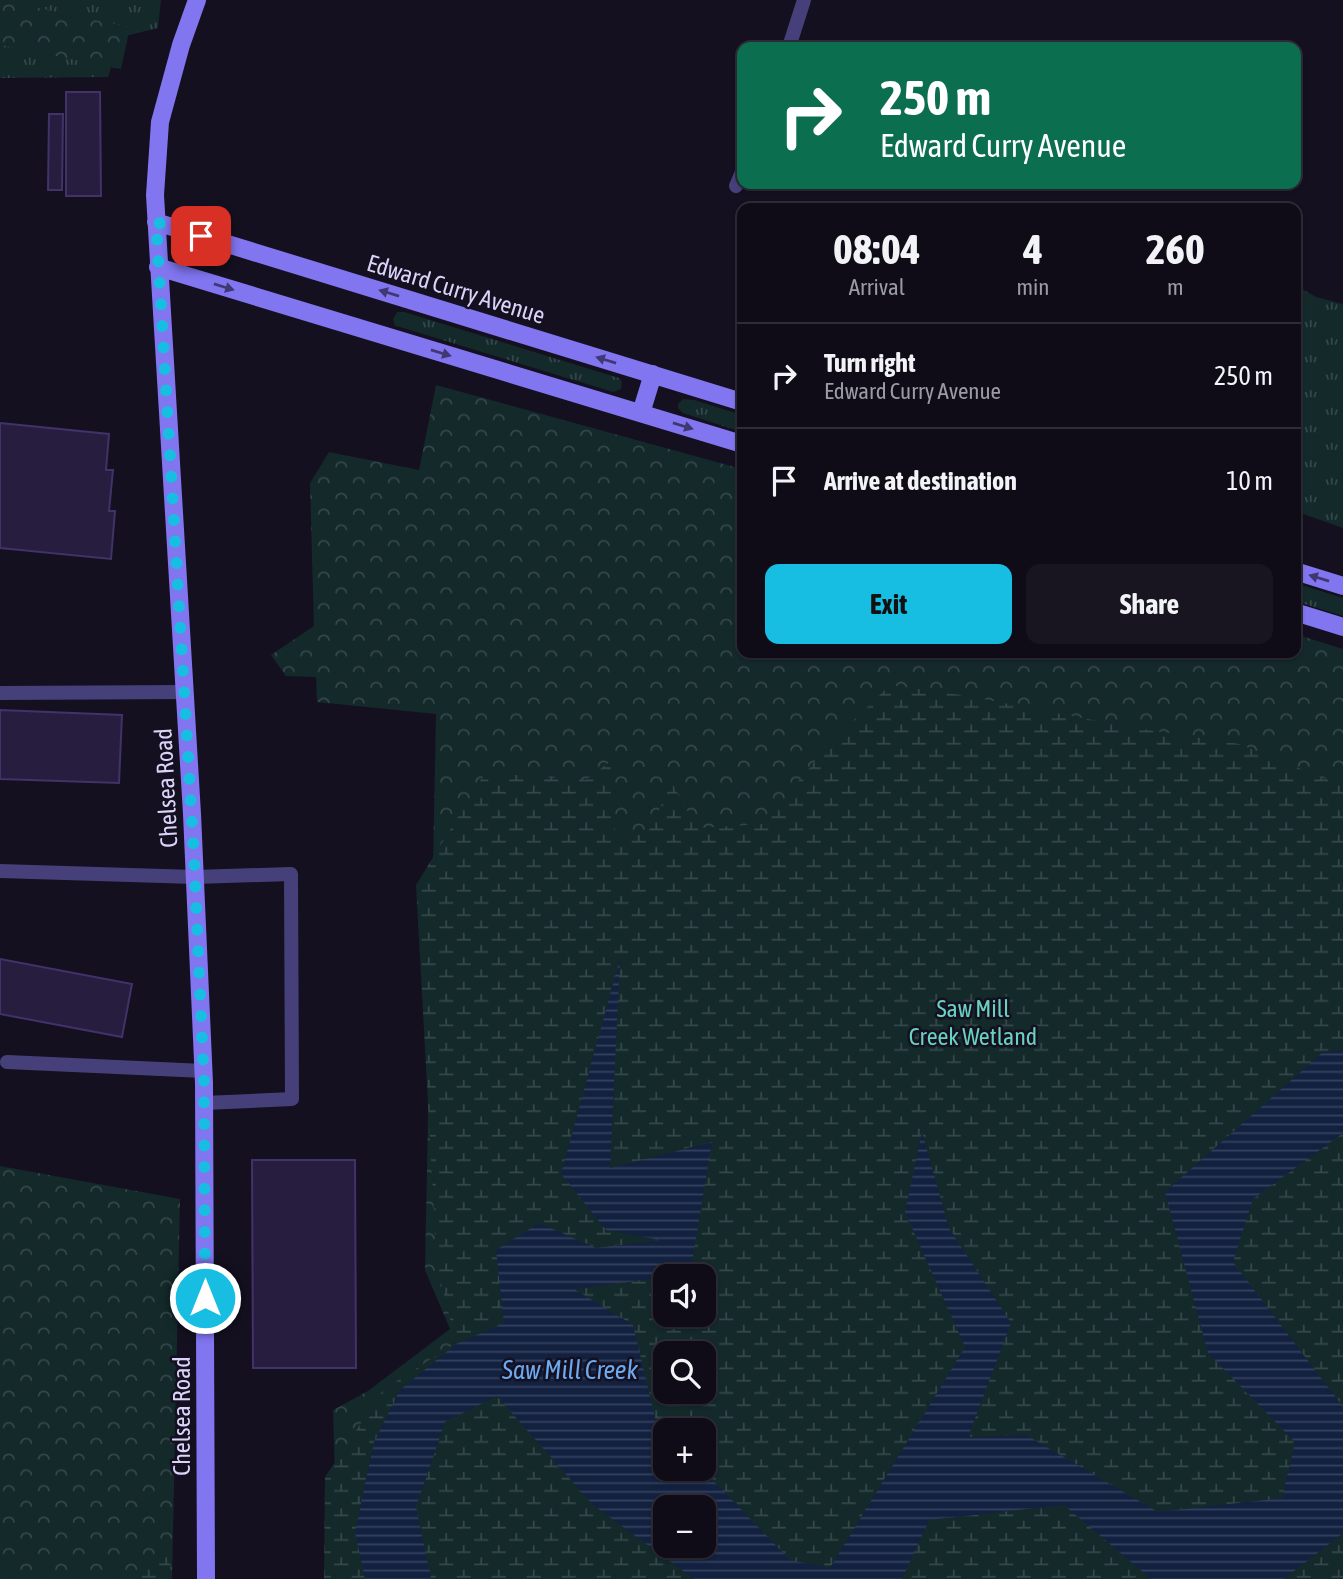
<!DOCTYPE html>
<html lang="en">
<head>
<meta charset="utf-8">
<style>
  :root { --surface:#0f0c18; --page:#181521; --text:#f1f3f6; --muted:#9b9ba2; --line:#2f2c37; --accent:#18bee2 }
  body { margin:0; font-family:"Asap Condensed",sans-serif; background:var(--page); color:var(--text); height:100vh; display:flex; flex-direction:column; font-size:26px; white-space:nowrap }
  * { box-sizing:border-box; margin:0 }
  p { font-size:23px; color:var(--muted) }
  .icon { flex:none; width:38px; height:38px; fill:none; stroke:currentColor; stroke-width:2; stroke-linecap:round; stroke-linejoin:round }
  .map { position:relative; flex:1; overflow:hidden }
  .drawer { position:absolute; left:737px; top:203px; width:564px; height:455px; display:flex; flex-direction:column; background:var(--surface); border-radius:14px; box-shadow:0 2px 5px #0004,0 0 0 2px var(--line) }
  .drawer>* { flex:none }
  .hud { position:absolute; left:737px; top:42px; width:564px; height:147px; border-radius:14px; box-shadow:0 2px 5px #0004,0 0 0 2px var(--line); background:#0b6e4f; color:#fff; overflow:hidden }
  .fabs { position:absolute; left:653px; top:1264px; display:grid; gap:14px }
  .fabs a { display:grid; place-items:center; width:63px; height:63px; border-radius:14px; background:var(--surface); box-shadow:0 2px 5px #0004,0 0 0 2px var(--line); font-size:35px }
  .pin { position:absolute; display:grid; place-items:center; width:60px; height:60px; color:#fff; margin:-30px; border-radius:14px; box-shadow:0 4px 10px #0006 }
  .me { position:absolute; width:77px; margin:-38px; rotate:0deg; stroke-linejoin:round; filter:drop-shadow(0 0 5px #0008) }
  .turn { display:flex; align-items:center; gap:24px; height:147px; padding:0 28px; font-size:32px }
  .turn .icon { width:91px; height:91px; stroke-width:2.5 }
  .turn b { display:block; font-size:49px; line-height:60px }
  .eta { display:flex; justify-content:space-evenly; align-items:center; height:119px; text-align:center }
  .eta b { font-size:42px; font-weight:700; line-height:49px }
  .button { display:flex; gap:14px; margin-top:auto; padding:14px 28px }
  .button a { flex:1; height:80px; border-radius:14px; background:var(--accent); color:#111; font-size:28px; font-weight:700; line-height:80px; text-align:center }
  .button a+a { background:var(--page); color:var(--text) }
  ul { padding:0; list-style:none }
  li { display:flex; align-items:center; gap:21px; height:105px; padding:0 28px; border-top:2px solid var(--line) }
  li div { flex:1 }
  li b { display:block; font-size:26px }
  li em { font-style:normal }
  .map>svg:first-child { display:block }
  .grass { fill:url(#grass-tufts) }
  .forest { fill:url(#forest-crowns); fill-rule:evenodd }
  .wetland { fill:url(#wetland-marsh); fill-rule:evenodd }
  .water { fill:url(#water-rules); fill-rule:evenodd }
  .building { fill:#271e3f; stroke:#413269; stroke-width:2 }
  .lines { fill:none; stroke-linecap:round; stroke-linejoin:round }
  .lane { stroke:#46407a; stroke-width:14 }
  .secondary { stroke:#8175f0; stroke-width:18 }
  .oneway { fill:#403873 }
  .route { stroke:#18bee2; stroke-width:12; stroke-dasharray:0 21.6 }
  .labels { text-anchor:middle; dominant-baseline:central; stroke-width:5; stroke-linejoin:round; paint-order:stroke }
  .street-label { font-size:24px; fill:#dbd4fa; stroke:#141020 }
  .park-label { font-size:24px; fill:#68d2c0; stroke:#141020 }
  .water-label { font-size:26px; font-style:italic; fill:#6da9ef; stroke:#141020 }
</style>
</head>
<body>
<div class="map">
<svg width="1343" height="1579" viewBox="0 0 1343 1579">
  <defs>
    <pattern id="grass-tufts" width="24" height="20" patternUnits="userSpaceOnUse" patternTransform="scale(1.75)"><rect width="24" height="20" fill="#13292a"/><path d="M3 7l-1-3M5 7V3M7 7l1-3M15 17l-1-3M17 17v-4M19 17l1-3" fill="none" stroke="#35474a"/></pattern>
    <pattern id="forest-crowns" width="20" height="18" patternUnits="userSpaceOnUse" patternTransform="scale(1.75)"><rect width="20" height="18" fill="#13292a"/><path d="M2 6a3 3 0 1 1 6 0M12 15a3 3 0 1 1 6 0" fill="none" stroke="#35474a"/></pattern>
    <pattern id="wetland-marsh" width="20" height="14" patternUnits="userSpaceOnUse" patternTransform="scale(1.75)"><rect width="20" height="14" fill="#13292a"/><path d="M1 5h8M5 5V1M11 12h8M15 12V8" fill="none" stroke="#35474a"/></pattern>
    <pattern id="water-rules" width="6" height="5" patternUnits="userSpaceOnUse" patternTransform="scale(1.75)"><rect width="6" height="5" fill="#132141"/><path d="M0 2.5h6" fill="none" stroke="#35405d"/></pattern>
  </defs>
  <rect width="100%" height="100%" fill="#141020"/>
  <path class="grass" d="M 0,0 L 161,0 L 158,28 L 121,37 L 108,77 L 0,78 Z
    M 1295,285 L 1316,297 L 1343,304 L 1343,528 L 1295,511 Z
    M 397,312 L 404,312 L 619,378 L 622,382 L 621,389 L 613,392 L 400,327 L 395,326 L 393,319 Z
    M 683,399 L 694,400 L 742,415 L 742,432 L 683,413 L 678,408 L 678,404 Z
    M 1295,583 L 1343,598 L 1343,616 L 1295,601 Z"/>
  <path class="forest" d="M 0,0 L 130,27 L 121,69 L 0,45 Z
    M 436,385 L 742,469 L 742,653 L 1295,653 L 1295,634 L 1343,649 L 1343,1579 L 338,1579 L 333,1410 L 368,1391 L 450,1329 L 425,1270 L 436,714 L 317,702 L 316,677 L 286,676 L 271,655 L 314,626 L 310,483 L 329,452 L 419,470 ZM 665,1276 L 704,1276 L 704,1314 L 665,1314 ZM 665,1353 L 704,1353 L 704,1391 L 665,1391 ZM 665,1430 L 704,1430 L 704,1468 L 665,1468 ZM 665,1507 L 704,1507 L 704,1545 L 665,1545 Z
    M 0,1166 L 180,1199 L 172,1579 L 0,1579 Z"/>
  <path class="wetland" d="M 890,685 L 968,696 L 1129,727 L 1239,744 L 1343,786 L 1343,1050 L 1323,1052 L 1165,1192 L 1208,1353 L 1295,1442 L 1282,1499 L 1158,1512 L 1026,1435 L 967,1437 L 1010,1323 L 949,1228 L 922,1134 L 905,1212 L 965,1347 L 830,1568 L 790,1560 L 701,1468 L 704,1468 L 704,1430 L 665,1431 L 656,1422 L 633,1325 L 573,1289 L 665,1277 L 665,1314 L 704,1314 L 704,1276 L 673,1276 L 690,1273 L 711,1142 L 610,1169 L 619,963 L 561,1174 L 663,1240 L 596,1248 L 539,1223 L 504,1323 L 456,1344 L 355,1532 L 365,1579 L 324,1579 L 325,1477 L 383,1390 L 456,1343 L 437,1267 L 416,885 L 485,773 L 586,780 L 612,760 L 615,831 L 646,836 L 672,783 L 697,828 L 764,824 L 828,745 ZM 665,1353 L 704,1353 L 704,1391 L 665,1391 Z
    M 1343,1133 L 1343,1407 L 1233,1262 L 1253,1199 Z
    M 497,1396 L 593,1505 L 694,1579 L 431,1579 L 416,1507 L 445,1422 Z
    M 1064,1505 L 1151,1579 L 902,1579 L 929,1520 Z
    M 1343,1533 L 1343,1579 L 1284,1579 Z
    M 171,1551 L 170,1579 L 133,1579 Z"/>
  <path class="water" d="M 620,959 L 610,1168 L 712,1142 L 690,1274 L 574,1289 L 633,1325 L 656,1422 L 665,1431 L 665,1468 L 701,1468 L 790,1560 L 830,1568 L 965,1347 L 905,1212 L 922,1132 L 949,1228 L 1011,1323 L 968,1437 L 1026,1435 L 1158,1512 L 1282,1498 L 1295,1442 L 1208,1353 L 1165,1192 L 1323,1052 L 1343,1050 L 1343,1133 L 1253,1199 L 1233,1262 L 1343,1407 L 1343,1533 L 1284,1579 L 1151,1579 L 1064,1505 L 929,1520 L 902,1579 L 694,1579 L 593,1505 L 497,1396 L 445,1422 L 416,1507 L 431,1579 L 365,1579 L 355,1532 L 374,1442 L 400,1390 L 456,1344 L 504,1323 L 496,1250 L 539,1223 L 596,1248 L 660,1240 L 606,1230 L 561,1174 ZM 665,1507 L 704,1507 L 704,1545 L 665,1545 Z"/>
  <path class="building" d="M 66,92 L 100,92 L 101,196 L 66,196 Z
    M 49,114 L 63,114 L 62,190 L 48,190 Z
    M 0,423 L 109,434 L 106,470 L 113,470 L 109,511 L 115,511 L 111,559 L 0,548 Z
    M 0,710 L 122,715 L 119,783 L 0,779 Z
    M 0,959 L 132,984 L 122,1037 L 0,1014 Z
    M 252,1160 L 355,1160 L 356,1368 L 253,1368 Z"/>
  <g class="lines">
    <path class="lane" d="M 789,47 L 804,0
      M 736,186 L 742,172
      M 0,693 L 185,692
      M 0,871 L 195,877 L 291,874 L 292,1099 L 204,1103
      M 7,1062 L 204,1071"/>
    <path class="secondary" d="M 197,0 L 181,45 L 160,122 L 155,195 L 192,814 L 204,1083 L 206,1579
      M 156,222 L 742,402
      M 158,267 L 742,444
      M 641,413 L 653,374
      M 1295,571 L 1343,586
      M 1295,612 L 1343,627"/>
  </g>
  <defs><path id="oneway-solid" d="M-6-.8H1V-3.2L6.5 0L1 3.2V.8H-6Z" transform="scale(1.75)"/></defs>
  <g class="oneway">
    <use href="#oneway-solid" transform="translate(224 287) rotate(17)"/>
    <use href="#oneway-solid" transform="translate(389 293) rotate(-163)"/>
    <use href="#oneway-solid" transform="translate(441 353) rotate(17)"/>
    <use href="#oneway-solid" transform="translate(606 360) rotate(-163)"/>
    <use href="#oneway-solid" transform="translate(683 426) rotate(17)"/>
    <use href="#oneway-solid" transform="translate(1319 578) rotate(-163)"/>
  </g>
  <g class="lines">
    <path class="route" d="M 201,236 L 156,222 L 194,856 L 204,1083 L 205,1298"/>
  </g>
  <g class="labels">
    <g class="street-label">
      <text transform="translate(456 289) rotate(17)">Edward Curry Avenue</text>
      <text transform="translate(166 788) rotate(-93)">Chelsea Road</text>
      <text transform="translate(181 1416) rotate(-90)">Chelsea Road</text>
    </g>
    <g class="park-label">
      <text x="973" y="1008">Saw Mill<tspan x="973" dy="28">Creek Wetland</tspan></text>
    </g>
    <g class="water-label">
      <text x="570" y="1370">Saw Mill Creek</text>
    </g>
  </g>
</svg>
<div class="fabs">
<a><svg class="icon" aria-label="sound" viewBox="0 0 24 24"><path d="M4 9h4l5-4v14l-5-4H4zM17 9q2 3 0 6"/></svg></a>
<a><svg class="icon" aria-label="search" viewBox="0 0 24 24"><circle cx="10" cy="10" r="6"/><path d="M15 15l6 6"/></svg></a>
<a>+</a>
<a>−</a>
</div>
<div class="pin" style="left:201px;top:236px;background:#d93025"><svg class="icon" aria-label="arrive" viewBox="0 0 24 24"><path d="M6 21V4h12l-3 4 3 4H6"/></svg></div>
<svg class="me" style="left:205px;top:1298px" viewBox="-20 -20 40 40"><circle r="17" fill="#18bee2" stroke="#fff" stroke-width="3"/><path d="M0-11L8 9 0 5-8 9z" fill="#fff"/></svg>
<div class="hud">
<div class="turn"><svg class="icon" aria-label="right" viewBox="0 0 24 24"><path d="M7 20v-9h11M14 6l5 5-5 5"/></svg><div><b>250 m</b>Edward Curry Avenue</div></div>
</div>
<section class="drawer">
<div class="eta">
<div><b>08:04</b><p>Arrival</p></div>
<div><b>4</b><p>min</p></div>
<div><b>260</b><p>m</p></div>
</div>
<ul>
<li><svg class="icon" aria-label="right" viewBox="0 0 24 24"><path d="M7 20v-9h11M14 6l5 5-5 5"/></svg><div><b>Turn right</b><p>Edward Curry Avenue</p></div><em>250 m</em></li>
<li><svg class="icon" aria-label="arrive" viewBox="0 0 24 24"><path d="M6 21V4h12l-3 4 3 4H6"/></svg><div><b>Arrive at destination</b></div><em>10 m</em></li>
</ul>
<div class="button"><a>Exit</a><a>Share</a></div>
</section>
</div>
</body>
</html>
